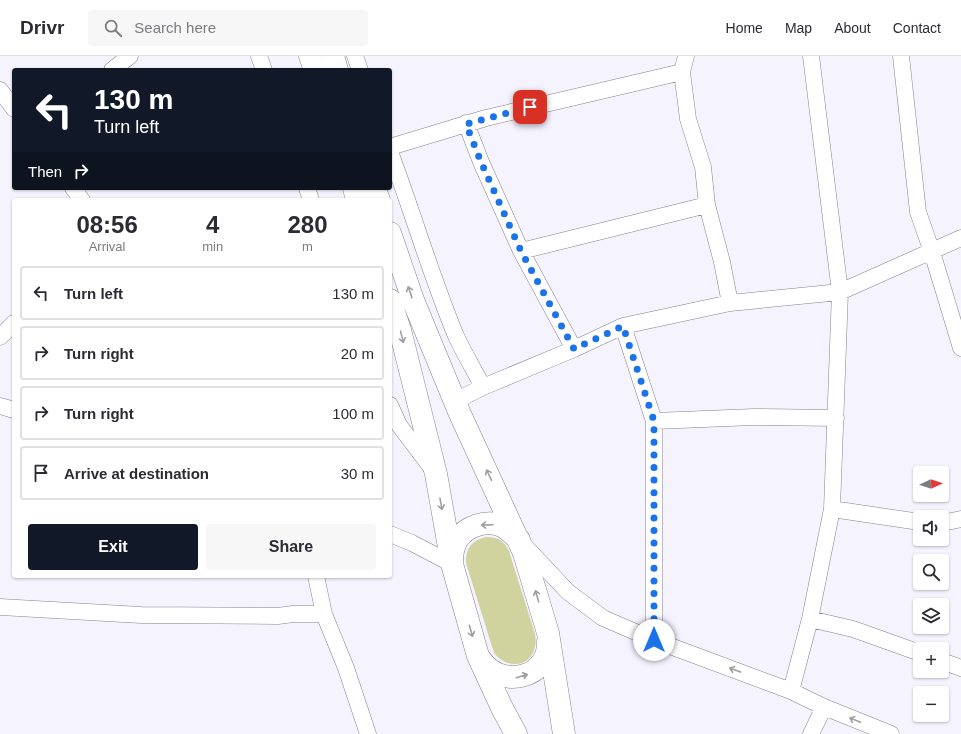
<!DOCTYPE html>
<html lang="en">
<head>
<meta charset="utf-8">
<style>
  :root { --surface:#fff; --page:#f7f7f7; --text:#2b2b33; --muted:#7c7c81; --line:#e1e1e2; --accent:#111827 }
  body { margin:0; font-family:Helvetica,sans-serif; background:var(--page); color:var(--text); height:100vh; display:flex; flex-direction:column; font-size:15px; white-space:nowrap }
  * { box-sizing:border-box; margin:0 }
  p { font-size:13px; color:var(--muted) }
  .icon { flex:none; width:22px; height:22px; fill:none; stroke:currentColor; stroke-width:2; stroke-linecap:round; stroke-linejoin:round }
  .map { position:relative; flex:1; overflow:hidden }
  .sheet { position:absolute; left:12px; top:142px; width:380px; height:380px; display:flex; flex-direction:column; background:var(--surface); border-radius:4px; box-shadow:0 1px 3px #0004 }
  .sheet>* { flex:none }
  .hud { position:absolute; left:12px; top:12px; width:380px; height:122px; border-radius:4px; box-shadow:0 1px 3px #0004; background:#111827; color:#fff; overflow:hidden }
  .needle { width:26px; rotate:87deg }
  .fabs { position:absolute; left:913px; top:410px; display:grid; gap:8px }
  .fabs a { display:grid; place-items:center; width:36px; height:36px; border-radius:4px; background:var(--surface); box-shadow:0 1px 3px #0004; font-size:20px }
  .pin { position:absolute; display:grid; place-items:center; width:34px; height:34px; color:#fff; margin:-17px; border-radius:8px; box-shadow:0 2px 6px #0006 }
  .me { position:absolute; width:44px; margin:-22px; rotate:0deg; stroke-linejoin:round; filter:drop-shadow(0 0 3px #0008) }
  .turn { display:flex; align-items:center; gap:14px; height:84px; padding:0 16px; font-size:18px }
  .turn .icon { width:52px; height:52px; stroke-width:2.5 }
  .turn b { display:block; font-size:28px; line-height:34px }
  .then { display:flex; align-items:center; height:38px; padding:0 16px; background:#0003; gap:8px; font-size:15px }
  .eta { display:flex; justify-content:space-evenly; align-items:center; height:68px; text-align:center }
  .eta b { font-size:24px; font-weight:800; line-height:28px }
  .action { display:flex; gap:8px; margin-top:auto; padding:8px 16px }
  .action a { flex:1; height:46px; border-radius:4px; background:var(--accent); color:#fff; font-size:16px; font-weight:800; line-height:46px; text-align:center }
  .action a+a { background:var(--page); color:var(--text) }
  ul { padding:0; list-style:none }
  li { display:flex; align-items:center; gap:12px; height:54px; margin:0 8px 6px; padding:0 8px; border:2px solid var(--line); border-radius:4px }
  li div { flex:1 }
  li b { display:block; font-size:15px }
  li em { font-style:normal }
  header { display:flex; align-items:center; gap:24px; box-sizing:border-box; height:56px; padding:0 20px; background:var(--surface); border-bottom:1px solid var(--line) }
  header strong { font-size:19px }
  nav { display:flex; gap:22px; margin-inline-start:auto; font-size:14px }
  .search { width:280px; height:36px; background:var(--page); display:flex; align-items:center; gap:10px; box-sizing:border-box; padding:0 14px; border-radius:4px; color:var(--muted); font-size:15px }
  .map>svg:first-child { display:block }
  .green { fill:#d0d39d }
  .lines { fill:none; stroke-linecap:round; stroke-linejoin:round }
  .street-casing { stroke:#85828f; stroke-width:17 }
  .secondary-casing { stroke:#85828f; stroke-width:23 }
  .street { stroke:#fff; stroke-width:16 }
  .secondary { stroke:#fff; stroke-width:22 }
  .oneway { stroke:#9f9ea0 }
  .route { stroke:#1a73e8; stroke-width:7; stroke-dasharray:0 12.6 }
</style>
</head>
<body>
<header>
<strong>Drivr</strong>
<div class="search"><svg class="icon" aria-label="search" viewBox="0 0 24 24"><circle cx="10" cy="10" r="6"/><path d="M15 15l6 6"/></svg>Search here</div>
<nav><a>Home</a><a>Map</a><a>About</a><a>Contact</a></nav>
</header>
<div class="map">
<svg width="961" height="678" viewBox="0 0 961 678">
  <rect width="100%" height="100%" fill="#f5f3fe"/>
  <path class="green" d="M 486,481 C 498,481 504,485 509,495 L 535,578 C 540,606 512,619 494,597 L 466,507 C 465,493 472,484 486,481 Z"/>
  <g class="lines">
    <defs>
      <path id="street" d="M 259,0 L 264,14
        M 355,0 L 360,14
        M 686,0 L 682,16 L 688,63 L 703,111 L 707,149 L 722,206 L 730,247
        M 901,0 L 918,156 L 932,196 L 961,292
        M 112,14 L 130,0
        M 0,34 L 14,53
        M 466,67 L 481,106 L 521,195 L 574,293
        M 390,91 L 486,62 L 682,16
        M 390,96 C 413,157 431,220 456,280 C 464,297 474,314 483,331
        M 73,132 L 82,144
        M 307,132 L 311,144
        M 521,195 L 707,149
        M 623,270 L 654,365 L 654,584
        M 0,281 L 14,267
        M 455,345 L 483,331 L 574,293 L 623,270 L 730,247 L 840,236 L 961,182
        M 390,349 L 399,369 L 433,414
        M 0,350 L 14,354
        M 654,365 L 754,361 L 836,362
        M 832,453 L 920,466
        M 942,467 L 961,463
        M 390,478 L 412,487 L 452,508
        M 523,488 L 568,536 L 603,562 L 654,584 L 791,635 L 824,651 L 891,678
        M 0,551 L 141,559 L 278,560 L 293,558 L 324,558 L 316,520
        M 324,558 L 346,612 L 368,678
        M 810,563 L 853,573 L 920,597
        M 942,605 L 961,612
        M 791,635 L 810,563 L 832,453 L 840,236 L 811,0
        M 811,678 L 824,651"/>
      <path id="secondary" d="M 310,0 L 315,14
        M 333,0 L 337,14
        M 354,132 L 357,144
        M 374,132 L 379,144
        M 390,177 L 413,244 L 460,358 L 524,497 L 548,577 L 564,678
        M 390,244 L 400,274 L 436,418 L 452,508 L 478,600 L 502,652 L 516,678
        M 452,506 C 452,498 453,491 457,484 C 466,470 487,463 502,470 C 509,474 514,479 519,484
        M 481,604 C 501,634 550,622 548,585"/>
    </defs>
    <use href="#street" class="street-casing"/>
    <use href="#secondary" class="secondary-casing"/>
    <use href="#street" class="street"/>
    <use href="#secondary" class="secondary"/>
  </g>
  <defs><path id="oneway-shaft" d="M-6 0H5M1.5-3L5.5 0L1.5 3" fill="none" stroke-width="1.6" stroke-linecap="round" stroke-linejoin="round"/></defs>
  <g class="oneway">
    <use href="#oneway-shaft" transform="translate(410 236) rotate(-109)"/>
    <use href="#oneway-shaft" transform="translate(402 281) rotate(76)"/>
    <use href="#oneway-shaft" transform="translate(489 419) rotate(-115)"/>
    <use href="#oneway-shaft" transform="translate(441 448) rotate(80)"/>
    <use href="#oneway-shaft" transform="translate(487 469) rotate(178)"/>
    <use href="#oneway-shaft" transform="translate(537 540) rotate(-106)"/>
    <use href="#oneway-shaft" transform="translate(471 575) rotate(74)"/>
    <use href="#oneway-shaft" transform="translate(735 614) rotate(-160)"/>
    <use href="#oneway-shaft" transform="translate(522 620) rotate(-16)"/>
    <use href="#oneway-shaft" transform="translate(855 664) rotate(-158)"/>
  </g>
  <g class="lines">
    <path class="route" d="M 530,51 L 466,68 L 481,106 L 521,195 L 574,293 L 623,270 L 654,365 L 654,584"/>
  </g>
</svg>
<div class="fabs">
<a><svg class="needle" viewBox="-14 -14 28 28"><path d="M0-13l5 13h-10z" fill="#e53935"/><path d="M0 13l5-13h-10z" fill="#7c7c81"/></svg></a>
<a><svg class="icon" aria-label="sound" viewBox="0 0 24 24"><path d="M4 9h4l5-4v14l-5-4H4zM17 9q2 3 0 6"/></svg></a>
<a><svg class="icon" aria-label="search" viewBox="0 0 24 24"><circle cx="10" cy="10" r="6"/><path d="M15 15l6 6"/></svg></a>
<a><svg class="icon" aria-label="layers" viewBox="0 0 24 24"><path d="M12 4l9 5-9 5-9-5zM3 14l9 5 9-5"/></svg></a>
<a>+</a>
<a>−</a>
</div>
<div class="pin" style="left:530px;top:51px;background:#d93025"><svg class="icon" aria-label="arrive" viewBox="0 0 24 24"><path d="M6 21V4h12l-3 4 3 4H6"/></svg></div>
<svg class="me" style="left:654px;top:584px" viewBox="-20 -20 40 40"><circle r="19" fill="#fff"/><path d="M0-13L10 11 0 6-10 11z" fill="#1a73e8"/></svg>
<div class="hud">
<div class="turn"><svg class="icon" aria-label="left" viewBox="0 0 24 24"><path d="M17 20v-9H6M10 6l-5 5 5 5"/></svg><div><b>130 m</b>Turn left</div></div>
<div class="then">Then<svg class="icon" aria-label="right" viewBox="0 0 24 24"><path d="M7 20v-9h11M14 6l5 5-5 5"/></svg></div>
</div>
<section class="sheet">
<div class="eta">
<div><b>08:56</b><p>Arrival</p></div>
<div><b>4</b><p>min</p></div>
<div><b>280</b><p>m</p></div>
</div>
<ul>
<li><svg class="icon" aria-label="left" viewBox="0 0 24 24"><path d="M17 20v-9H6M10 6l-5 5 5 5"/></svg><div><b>Turn left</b></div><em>130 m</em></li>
<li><svg class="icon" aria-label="right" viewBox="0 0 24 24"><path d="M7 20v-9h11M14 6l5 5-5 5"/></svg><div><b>Turn right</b></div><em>20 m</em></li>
<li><svg class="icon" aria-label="right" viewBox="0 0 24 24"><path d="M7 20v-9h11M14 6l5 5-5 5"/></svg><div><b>Turn right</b></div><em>100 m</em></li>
<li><svg class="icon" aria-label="arrive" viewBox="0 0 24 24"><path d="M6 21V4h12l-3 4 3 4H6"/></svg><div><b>Arrive at destination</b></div><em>30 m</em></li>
</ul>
<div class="action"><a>Exit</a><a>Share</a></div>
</section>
</div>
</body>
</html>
